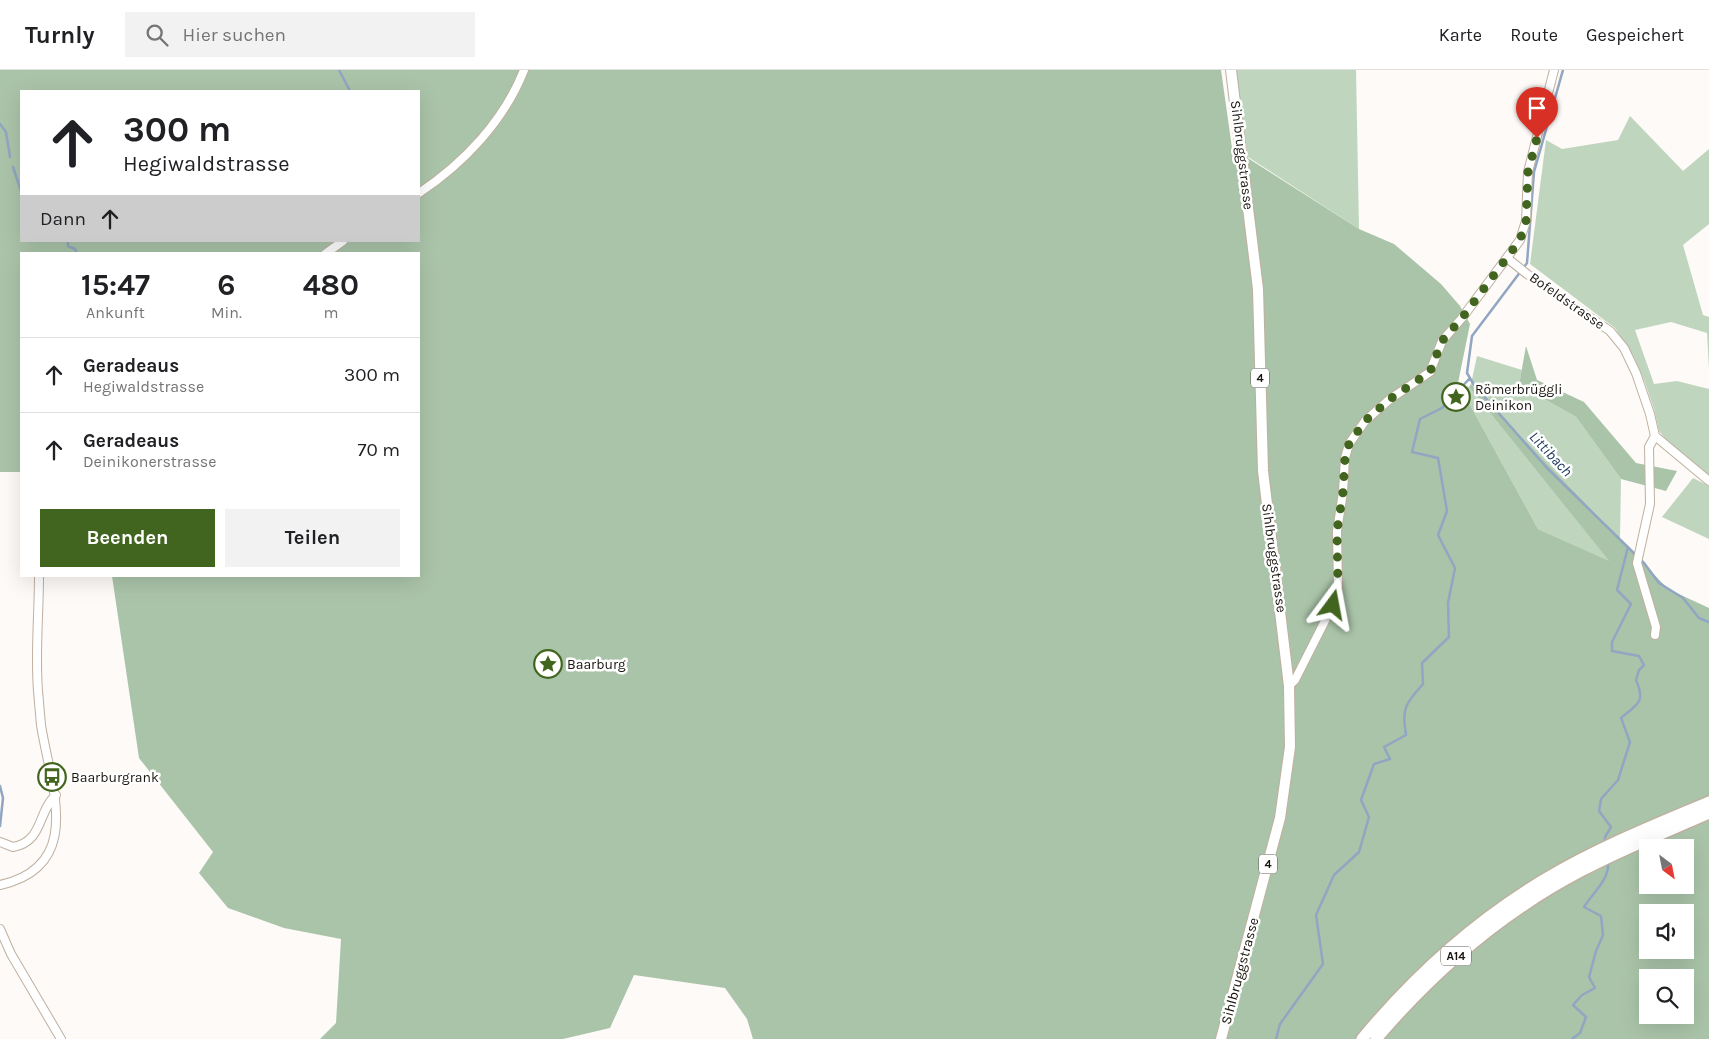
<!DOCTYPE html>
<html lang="de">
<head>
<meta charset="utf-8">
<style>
  :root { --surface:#fff; --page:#f2f2f2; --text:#202124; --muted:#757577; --line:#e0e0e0; --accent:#41651e }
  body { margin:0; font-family:Karla,sans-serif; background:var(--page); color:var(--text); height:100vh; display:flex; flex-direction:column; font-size:19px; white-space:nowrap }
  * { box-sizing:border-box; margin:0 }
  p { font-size:16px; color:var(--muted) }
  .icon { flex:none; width:28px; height:28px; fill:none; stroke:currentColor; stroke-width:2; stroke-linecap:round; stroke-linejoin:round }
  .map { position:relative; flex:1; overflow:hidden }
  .details { position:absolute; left:20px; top:182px; width:400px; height:325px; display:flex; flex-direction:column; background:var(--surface); border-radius:0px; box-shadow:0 5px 20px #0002 }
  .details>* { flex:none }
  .banner { position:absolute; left:20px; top:20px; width:400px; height:152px; border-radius:0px; box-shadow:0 5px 20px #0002; background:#fff; color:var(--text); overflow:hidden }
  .needle { width:32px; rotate:148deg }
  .buttons { position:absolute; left:1639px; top:769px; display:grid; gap:10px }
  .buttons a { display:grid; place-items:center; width:55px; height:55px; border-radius:0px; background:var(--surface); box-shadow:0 5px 20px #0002; font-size:25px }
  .pin { position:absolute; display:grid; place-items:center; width:42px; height:42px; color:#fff; margin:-51px -21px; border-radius:50% 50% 50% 0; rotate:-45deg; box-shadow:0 0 5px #0007 }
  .pin .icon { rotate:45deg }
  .me { position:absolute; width:55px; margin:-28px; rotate:13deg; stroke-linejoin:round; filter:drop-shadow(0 0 4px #0008) }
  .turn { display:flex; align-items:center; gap:18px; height:105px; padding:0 20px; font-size:22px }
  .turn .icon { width:65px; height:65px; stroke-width:2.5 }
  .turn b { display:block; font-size:35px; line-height:42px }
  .then { display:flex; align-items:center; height:48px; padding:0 20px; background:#0003; gap:10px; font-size:19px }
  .eta { display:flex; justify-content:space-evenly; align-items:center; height:85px; text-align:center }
  .eta b { font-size:30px; font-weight:700; line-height:35px }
  .button { display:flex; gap:10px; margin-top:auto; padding:10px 20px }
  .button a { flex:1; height:58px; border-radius:0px; background:var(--accent); color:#fff; font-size:20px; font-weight:700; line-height:58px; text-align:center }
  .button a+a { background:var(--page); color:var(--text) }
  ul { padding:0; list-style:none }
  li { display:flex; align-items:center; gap:15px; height:75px; padding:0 20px; border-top:1px solid var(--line) }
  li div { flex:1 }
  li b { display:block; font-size:19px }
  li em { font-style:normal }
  header { display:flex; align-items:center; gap:30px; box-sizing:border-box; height:70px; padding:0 25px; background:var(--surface); border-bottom:1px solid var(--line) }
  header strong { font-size:24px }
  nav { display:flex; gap:28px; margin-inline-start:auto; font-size:18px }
  .search { width:350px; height:45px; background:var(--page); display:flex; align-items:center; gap:12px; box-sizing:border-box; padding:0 18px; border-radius:0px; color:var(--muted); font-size:19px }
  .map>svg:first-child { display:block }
  .green { fill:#bfd5be }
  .forest { fill:#aac4a9; fill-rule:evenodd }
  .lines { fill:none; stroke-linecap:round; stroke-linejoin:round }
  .stream { stroke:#90a6c2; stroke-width:2.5 }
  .minor-casing { stroke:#bfb09f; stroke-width:10 }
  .major-casing { stroke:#bfb09f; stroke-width:12 }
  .highway-casing { stroke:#bfb09f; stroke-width:14 }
  .minor { stroke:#fff; stroke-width:8 }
  .major { stroke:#fff; stroke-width:10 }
  .highway { stroke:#fff; stroke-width:11 }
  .route { stroke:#41651e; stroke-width:9; stroke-dasharray:0 16.2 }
  .labels { text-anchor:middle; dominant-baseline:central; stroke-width:5; stroke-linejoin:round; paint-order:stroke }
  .shield { fill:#fff; stroke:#5f5b57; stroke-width:1 }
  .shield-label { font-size:12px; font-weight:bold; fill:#1a150f }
  .street-label { font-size:14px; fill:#1a150f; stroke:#fff }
  .poi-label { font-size:14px; fill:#1a150f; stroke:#fff; text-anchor:start }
  .water-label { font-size:15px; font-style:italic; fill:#19375e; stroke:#fff }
</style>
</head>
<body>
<header>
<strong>Turnly</strong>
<div class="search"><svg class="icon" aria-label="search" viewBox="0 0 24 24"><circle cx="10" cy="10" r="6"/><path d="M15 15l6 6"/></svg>Hier suchen</div>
<nav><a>Karte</a><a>Route</a><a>Gespeichert</a></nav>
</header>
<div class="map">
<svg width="1709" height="969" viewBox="0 0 1709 969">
  <rect width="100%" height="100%" fill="#fdfaf7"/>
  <path class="green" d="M 1235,0 L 1356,0 L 1359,159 L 1248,87 Z
    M 1630,46 L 1683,101 L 1709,79 L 1709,154 L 1683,175 L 1703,245 L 1709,247 L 1709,299 L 1707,263 L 1671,252 L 1635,260 L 1654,314 L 1677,311 L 1709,319 L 1709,407 L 1670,375 L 1659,361 L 1654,339 L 1644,310 L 1634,287 L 1615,258 L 1530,194 L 1546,70 L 1562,79 L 1618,70 Z
    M 1477,286 L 1522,300 L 1519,315 L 1576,347 L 1621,409 L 1620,469 L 1471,314 Z
    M 1458,313 L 1469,317 L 1610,492 L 1538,459 Z
    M 1693,408 L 1709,416 L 1709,469 L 1662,447 Z"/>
  <path class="forest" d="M 0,0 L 1221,0 L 1232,78 L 1359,159 L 1394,174 L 1441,214 L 1460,236 L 1470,254 L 1458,313 L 1538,459 L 1609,491 L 1469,317 L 1471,314 L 1668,519 L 1709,538 L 1709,969 L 753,969 L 747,949 L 725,918 L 634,905 L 610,958 L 563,969 L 320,969 L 336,953 L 341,869 L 284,858 L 228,838 L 199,803 L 213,782 L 139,688 L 112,506 L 419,506 L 419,184 L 21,184 L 21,402 L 0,402 ZM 21,21 L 419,21 L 419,171 L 21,171 ZM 1648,778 L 1685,778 L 1685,815 L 1648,815 ZM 1648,842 L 1685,842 L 1685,880 L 1648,880 ZM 1648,908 L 1685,908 L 1685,945 L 1648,945 Z
    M 1526,276 L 1537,310 L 1584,332 L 1636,393 L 1677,401 L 1666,421 L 1621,409 L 1576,347 L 1519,315 Z"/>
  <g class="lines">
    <path class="stream" d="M 339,0 L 350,21
      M 1563,0 L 1534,102 L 1527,193 L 1472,266 L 1467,303 L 1474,315 L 1547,398 L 1644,493 L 1659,513 L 1683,528 L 1699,548 L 1709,552
      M 0,54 L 6,62 L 10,87
      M 13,97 L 21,121
      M 68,171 L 68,176 L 75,179 L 77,184
      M 1458,321 L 1470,308
      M 0,716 L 3,728 L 0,756
      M 1605,773 L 1605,767 L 1611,757 L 1599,741 L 1601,729 L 1618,710 L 1630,672 L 1621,648 C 1637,634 1646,633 1636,610 L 1639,600 L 1644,595 L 1639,586 L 1612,581 L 1612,572 L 1631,534 L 1617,520 L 1628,477
      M 1276,969 L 1280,954 L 1323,894 L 1316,845 L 1334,805 L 1359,782 L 1369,747 L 1361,730 L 1374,694 L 1390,689 L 1384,677 L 1406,665 C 1401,638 1406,633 1423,614 L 1422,593 L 1449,567 L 1448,533 L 1455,498 L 1438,465 L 1447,441 L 1438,388 L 1412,382 L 1420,349 L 1442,338 L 1449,331
      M 1572,969 L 1580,963 L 1586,947 L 1573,935 L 1582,925 L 1595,918 L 1589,907 L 1596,881 L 1603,865 L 1601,846 L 1584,837 C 1593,822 1610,810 1608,791"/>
    <defs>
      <path id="minor" d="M 419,123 C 464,93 504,51 524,0
        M 325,184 L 343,171
        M 1507,188 L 1527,204 L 1610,261 L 1624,278 L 1636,303 L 1650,344 L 1655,366 L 1649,377 L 1650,434 L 1637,493 L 1656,557 L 1655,565
        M 1655,366 L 1709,411
        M 1289,616 L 1295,610 L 1333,535 L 1338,517 L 1337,461 L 1343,422 L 1345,388 L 1349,374 L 1365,351 L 1390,329 L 1430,302 L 1442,271 L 1462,248 L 1520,170 L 1526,151 L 1528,102 L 1554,0
        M 0,772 L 13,777 C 44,771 37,742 56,725
        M 0,815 C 86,796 50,714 41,655 C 40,644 39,632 38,621 C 35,583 39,544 39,506
        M 0,859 L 11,884 L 61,969"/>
      <path id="major" d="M 1221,969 L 1280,748 L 1290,677 L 1289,616 L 1263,401 L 1258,219 L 1231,0"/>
      <path id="highway" d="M 1362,969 C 1415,905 1476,850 1547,808 C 1599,777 1655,755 1709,732
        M 1376,969 C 1434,901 1501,843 1581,801 C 1622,779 1666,762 1709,743"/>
    </defs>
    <use href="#minor" class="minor-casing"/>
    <use href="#major" class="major-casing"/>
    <use href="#highway" class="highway-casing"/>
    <use href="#minor" class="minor"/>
    <use href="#major" class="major"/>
    <use href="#highway" class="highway"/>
  </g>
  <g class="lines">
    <path class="route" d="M 1333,535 L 1338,517 L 1337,461 L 1343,422 L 1345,388 L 1349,374 L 1365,351 L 1390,329 L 1430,302 L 1442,271 L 1462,248 L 1520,170 L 1526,151 L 1528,102 L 1537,68"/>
  </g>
  <defs>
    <symbol id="sight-ring" viewBox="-11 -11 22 22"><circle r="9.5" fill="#fff" stroke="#41651e" stroke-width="1.5"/><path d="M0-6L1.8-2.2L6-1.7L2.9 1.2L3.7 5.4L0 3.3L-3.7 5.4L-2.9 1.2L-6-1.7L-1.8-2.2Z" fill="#41651e"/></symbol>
    <symbol id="bus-ring" viewBox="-11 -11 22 22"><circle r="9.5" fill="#fff" stroke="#41651e" stroke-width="1.5"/><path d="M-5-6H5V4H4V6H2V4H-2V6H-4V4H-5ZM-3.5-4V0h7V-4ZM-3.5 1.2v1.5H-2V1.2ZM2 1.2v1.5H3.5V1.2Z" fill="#41651e"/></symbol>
  </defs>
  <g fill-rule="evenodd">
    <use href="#sight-ring" x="1440" y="311" width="32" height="32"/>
    <use href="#sight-ring" x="532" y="578" width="32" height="32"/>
    <use href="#bus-ring" x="36" y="691" width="32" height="32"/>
  </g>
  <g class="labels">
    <g class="shield">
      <rect x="1251" y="298.5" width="18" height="19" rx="4"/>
      <rect x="1259" y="784.5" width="18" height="19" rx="4"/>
      <rect x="1441" y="876.5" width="30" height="19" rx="4"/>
    </g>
    <g class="shield-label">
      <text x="1260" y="308">4</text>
      <text x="1268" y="794">4</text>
      <text x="1456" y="886">A14</text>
    </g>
    <g class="street-label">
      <text transform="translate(1242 85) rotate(83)">Sihlbruggstrasse</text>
      <text transform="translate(1567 231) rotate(35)">Bofeldstrasse</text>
      <text transform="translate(1274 488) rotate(82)">Sihlbruggstrasse</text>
      <text transform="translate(1240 901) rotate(-75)">Sihlbruggstrasse</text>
    </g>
    <g class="poi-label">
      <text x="1475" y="319">Römerbrüggli<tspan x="1475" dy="16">Deinikon</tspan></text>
      <text x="567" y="594">Baarburg</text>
      <text x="71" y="707">Baarburgrank</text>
    </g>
    <g class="water-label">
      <text transform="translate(1551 384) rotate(47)">Littibach</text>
    </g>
  </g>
</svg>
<div class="buttons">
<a><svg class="needle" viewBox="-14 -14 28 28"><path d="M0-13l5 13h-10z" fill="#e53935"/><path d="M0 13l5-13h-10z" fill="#757577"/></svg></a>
<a><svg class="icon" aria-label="sound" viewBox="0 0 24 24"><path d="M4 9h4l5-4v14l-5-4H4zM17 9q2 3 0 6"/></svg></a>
<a><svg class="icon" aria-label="search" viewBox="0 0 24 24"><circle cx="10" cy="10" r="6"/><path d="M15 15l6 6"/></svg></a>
</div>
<div class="pin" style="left:1537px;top:68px;background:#d93025"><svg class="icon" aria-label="arrive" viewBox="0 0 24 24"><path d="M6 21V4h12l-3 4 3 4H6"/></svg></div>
<svg class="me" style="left:1333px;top:535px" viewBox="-20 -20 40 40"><path d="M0-17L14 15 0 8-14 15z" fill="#41651e" stroke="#fff" stroke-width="4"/></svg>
<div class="banner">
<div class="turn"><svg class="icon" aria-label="ahead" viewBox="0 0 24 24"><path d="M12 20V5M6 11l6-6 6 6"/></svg><div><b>300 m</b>Hegiwaldstrasse</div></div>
<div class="then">Dann<svg class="icon" aria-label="ahead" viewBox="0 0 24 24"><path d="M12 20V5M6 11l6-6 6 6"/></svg></div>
</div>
<section class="details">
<div class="eta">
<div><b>15:47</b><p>Ankunft</p></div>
<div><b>6</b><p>Min.</p></div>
<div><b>480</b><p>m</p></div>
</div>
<ul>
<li><svg class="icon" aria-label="ahead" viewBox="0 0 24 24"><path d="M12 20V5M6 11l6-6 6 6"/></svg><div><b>Geradeaus</b><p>Hegiwaldstrasse</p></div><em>300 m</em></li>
<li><svg class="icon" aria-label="ahead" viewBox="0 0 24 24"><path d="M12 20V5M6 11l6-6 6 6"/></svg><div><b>Geradeaus</b><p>Deinikonerstrasse</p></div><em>70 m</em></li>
</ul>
<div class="button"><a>Beenden</a><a>Teilen</a></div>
</section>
</div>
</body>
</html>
